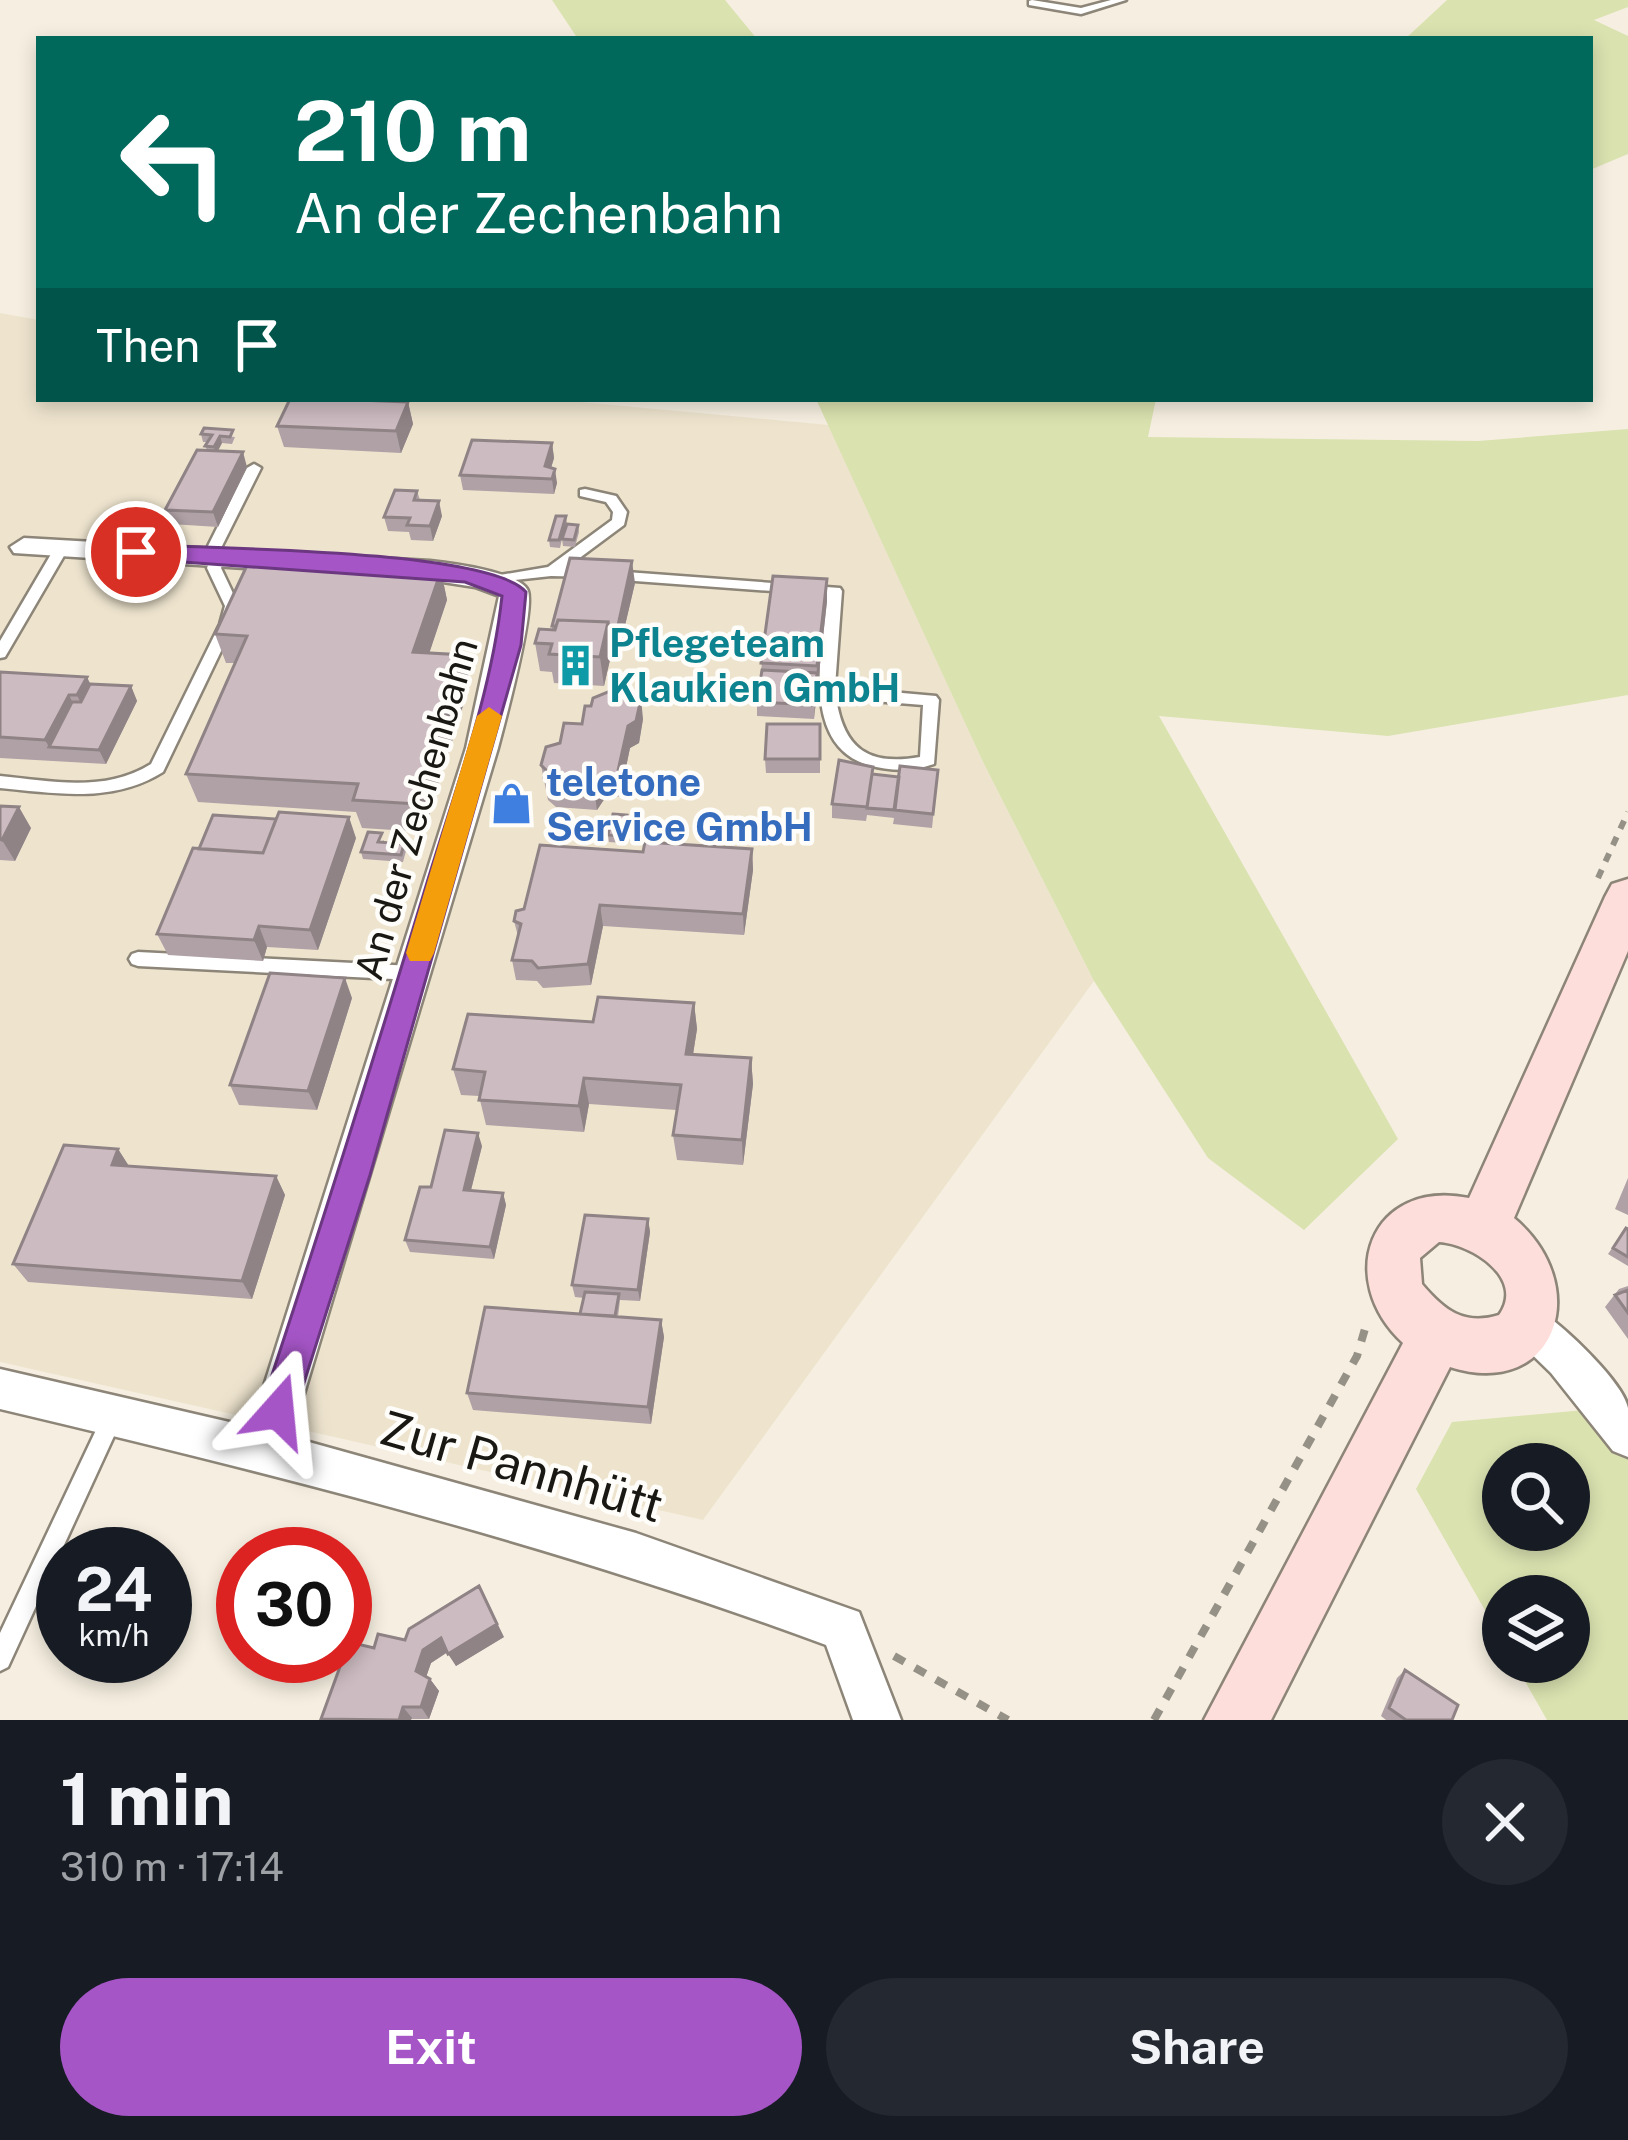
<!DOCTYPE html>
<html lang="en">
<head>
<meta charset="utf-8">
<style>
  :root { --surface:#171b24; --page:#242831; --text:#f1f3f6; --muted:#9ea1a6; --accent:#a555c6 }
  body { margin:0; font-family:"Public Sans",sans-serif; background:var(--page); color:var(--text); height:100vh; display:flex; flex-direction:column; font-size:45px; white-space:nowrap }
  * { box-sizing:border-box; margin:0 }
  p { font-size:39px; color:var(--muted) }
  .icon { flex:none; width:66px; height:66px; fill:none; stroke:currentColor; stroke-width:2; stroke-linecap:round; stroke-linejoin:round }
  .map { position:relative; height:1720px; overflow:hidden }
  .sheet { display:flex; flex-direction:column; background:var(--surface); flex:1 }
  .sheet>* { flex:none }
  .top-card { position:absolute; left:36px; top:36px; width:1557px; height:366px; border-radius:0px; box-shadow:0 6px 18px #0003; background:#00695c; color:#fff; overflow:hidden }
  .buttons { position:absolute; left:1482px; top:1443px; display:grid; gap:24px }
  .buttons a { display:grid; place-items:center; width:108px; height:108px; border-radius:50%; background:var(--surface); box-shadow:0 6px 18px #0003; font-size:60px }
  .speed { position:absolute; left:36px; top:1527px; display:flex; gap:24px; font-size:60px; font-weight:700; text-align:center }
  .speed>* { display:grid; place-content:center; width:156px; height:156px; border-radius:50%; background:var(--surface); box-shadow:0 6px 18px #0003; line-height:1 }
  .speed small { font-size:30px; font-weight:400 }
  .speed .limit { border:18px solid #d22; background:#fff; color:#111 }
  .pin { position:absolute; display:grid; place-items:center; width:102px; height:102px; color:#fff; margin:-51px; border:6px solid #fff; border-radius:50%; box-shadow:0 3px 12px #0007 }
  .me { position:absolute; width:132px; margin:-66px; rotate:18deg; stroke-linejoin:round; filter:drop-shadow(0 0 9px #0008) }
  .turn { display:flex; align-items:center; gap:42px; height:252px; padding:0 60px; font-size:54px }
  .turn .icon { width:156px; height:156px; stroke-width:2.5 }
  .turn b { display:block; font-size:84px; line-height:102px }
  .then { display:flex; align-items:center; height:114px; padding:0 60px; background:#0003; gap:24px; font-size:45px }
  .round { display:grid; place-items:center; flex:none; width:126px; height:126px; border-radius:63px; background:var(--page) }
  .overview { display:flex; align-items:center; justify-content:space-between; height:204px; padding:0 60px }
  h1 { font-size:72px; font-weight:700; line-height:90px }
  .cta { display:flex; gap:24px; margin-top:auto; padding:24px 60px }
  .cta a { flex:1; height:138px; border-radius:72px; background:var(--accent); color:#fff; font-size:48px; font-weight:700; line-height:138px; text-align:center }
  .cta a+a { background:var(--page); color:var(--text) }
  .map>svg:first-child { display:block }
  .built { fill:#eee4ce }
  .green { fill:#dae2b0; fill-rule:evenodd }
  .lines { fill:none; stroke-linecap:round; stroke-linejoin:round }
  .lane-casing { stroke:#8c8578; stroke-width:5 }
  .street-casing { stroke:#8c8578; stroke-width:5 }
  .secondary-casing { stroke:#8c8578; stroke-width:5 }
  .path-far1 { stroke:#969187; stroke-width:6; stroke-dasharray:9 9; stroke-linecap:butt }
  .path { stroke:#969187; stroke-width:8; stroke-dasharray:12 12; stroke-linecap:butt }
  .lane { fill:#fff; fill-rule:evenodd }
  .street { fill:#fff; fill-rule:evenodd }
  .secondary { fill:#fededa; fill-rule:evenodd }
  .wall { fill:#afa1a5 }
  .shaded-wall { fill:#8f8386 }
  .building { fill:#ccbbc0; stroke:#8f8386; stroke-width:3 }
  .route { fill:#a555c6; stroke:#6b3781; stroke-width:3 }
  .slow { fill:#f59e0b }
  .labels { text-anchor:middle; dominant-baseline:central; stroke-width:9; stroke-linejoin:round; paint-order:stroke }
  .culture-label { font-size:39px; font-weight:bold; fill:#0d838f; stroke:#fefdfa; text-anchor:start }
  .shop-label { font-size:39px; font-weight:bold; fill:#366cbe; stroke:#fefdfa; text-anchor:start }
  .street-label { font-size:39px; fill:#1a1813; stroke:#fefdfa }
  .near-street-label { font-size:48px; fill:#1a1813; stroke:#fefdfa }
</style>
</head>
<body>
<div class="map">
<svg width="1628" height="1720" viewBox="0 0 1628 1720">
  <rect width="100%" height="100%" fill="#f6efe1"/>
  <path class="built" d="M 0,313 L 39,320 L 39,399 L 548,399 L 829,425 L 983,762 L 1094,981 L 703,1520 L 0,1362 Z"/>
  <path class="green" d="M 552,0 L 725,0 L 757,39 L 578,39 Z
    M 1447,0 L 1628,0 L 1628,7 L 1594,20 L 1628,36 L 1628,154 L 1590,170 L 1590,39 L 1405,39 Z
    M 816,399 L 1156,399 L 1148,437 L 1478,441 L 1628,429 L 1628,695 L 1388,736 L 1159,716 L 1398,1139 L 1304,1230 L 1208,1158 L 1094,981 L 983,762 Z
    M 1628,1406 L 1628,1720 L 1547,1720 L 1514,1662 L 1569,1662 L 1569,1596 L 1503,1596 L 1503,1642 L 1416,1489 L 1452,1422 ZM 1503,1464 L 1569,1464 L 1569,1530 L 1503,1530 Z"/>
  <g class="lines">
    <defs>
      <path id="lane" d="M 1032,0 L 1081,8 L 1111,0 L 1126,0 L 1081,14 L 1029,5 L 1029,1 Z
        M 254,464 L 261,468 L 219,552 L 226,556 L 221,568 L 239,606 L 234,624 L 163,772 C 112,804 56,793 0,788 L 0,776 C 51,781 105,793 151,764 L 220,624 L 225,606 L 207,568 L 210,560 L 203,556 L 247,468 Z
        M 585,489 L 616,496 L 627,512 L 624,525 L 566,568 L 592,571 L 594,574 L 592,577 L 551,576 L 488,583 L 486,580 L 488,577 L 548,567 L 612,520 L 613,512 L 606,502 L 580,496 L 580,490 Z
        M 61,545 L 68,549 L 5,657 L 0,658 L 0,641 L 54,549 Z
        M 613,571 L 840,588 L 842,591 L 835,687 L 936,696 L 939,700 L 934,764 C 912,772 890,771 868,765 C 800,745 822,648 827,595 L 608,579 L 606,576 L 608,573 ZM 836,698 L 923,705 L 920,757 C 868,766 844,749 836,698 Z
        M 138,952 L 413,966 L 419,968 L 422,973 L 419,978 L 413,980 L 138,966 L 132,964 L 129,959 L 132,954 Z
        M 113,1406 L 120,1409 L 124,1416 L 120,1423 L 8,1667 L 0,1671 L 0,1633 L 106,1409 Z"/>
      <path id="street" d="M 24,538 L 430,561 C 449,563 521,572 528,591 C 535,612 505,721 498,748 L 291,1437 L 636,1533 L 859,1612 L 901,1720 L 853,1720 L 826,1645 C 557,1545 279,1475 0,1409 L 0,1369 L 251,1427 L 466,748 L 499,596 L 475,587 L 430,580 L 14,553 L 10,547 Z
        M 1528,1304 C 1553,1314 1624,1382 1628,1408 C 1628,1423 1628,1441 1628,1457 L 1613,1451 L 1551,1373 L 1514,1337 L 1508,1323 L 1514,1309 Z"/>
      <path id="secondary" d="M 1628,879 L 1628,951 L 1514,1218 C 1594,1285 1557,1401 1450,1367 L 1271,1720 L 1204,1720 L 1403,1343 C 1334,1279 1370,1178 1469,1198 L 1605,897 L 1612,884 ZM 1439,1242 C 1471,1244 1526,1278 1499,1315 C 1464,1326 1444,1310 1422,1284 L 1420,1258 Z"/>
    </defs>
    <use href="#lane" class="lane-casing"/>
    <use href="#street" class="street-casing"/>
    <use href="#secondary" class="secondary-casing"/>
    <path class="path-far1" d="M 1598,878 L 1628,812"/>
    <path class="path" d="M 894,1656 L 1008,1720
      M 1154,1720 L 1357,1356 L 1367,1322"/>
    <use href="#lane" class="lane"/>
    <use href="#street" class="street"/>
    <use href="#secondary" class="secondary"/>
  </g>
  <path class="wall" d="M 408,402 L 413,424 L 401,453 L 284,447 L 277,426 Z
    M 201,434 L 235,437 L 232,444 L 222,443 L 218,451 L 247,467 L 218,527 L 171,524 L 165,510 L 207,450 L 205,446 L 208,442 L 203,442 Z
    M 552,443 L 554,458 L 551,468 L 557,483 L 554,494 L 463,490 L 460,475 Z
    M 417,491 L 420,500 L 442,516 L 433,541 L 411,540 L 409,532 L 388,531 L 384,517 Z
    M 566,516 L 567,524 L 578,525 L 579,532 L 575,547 L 563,546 L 562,539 L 560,548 L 550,547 L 549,540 Z
    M 441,571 L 447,600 L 429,653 L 470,683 L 424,832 L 362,828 L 356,812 L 198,802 L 186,774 L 235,663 L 226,663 L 215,634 Z
    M 773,576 L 827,601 L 814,719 L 757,716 L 757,702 Z
    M 635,583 L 619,651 L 612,651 L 604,686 L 554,683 L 552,672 L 540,671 L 535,643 L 552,630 L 552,626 Z
    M 0,672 L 90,684 L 131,686 L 137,701 L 106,764 L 0,758 Z
    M 621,697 L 643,719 L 639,743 L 630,748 L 620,796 L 605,798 L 597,810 L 556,807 L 548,800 L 541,765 L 560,743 L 582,724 L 591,706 Z
    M 820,724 L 820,773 L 766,773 L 765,759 Z
    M 938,770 L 932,828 L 893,824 L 894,818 L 867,815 L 866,821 L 832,818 L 832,804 L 872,774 L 899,777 Z
    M 0,806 L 31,828 L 15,861 L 0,860 Z
    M 627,815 L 628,823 L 623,843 L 609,842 L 608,835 Z
    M 356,838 L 318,950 L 267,947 L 263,961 L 168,955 L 157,934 Z
    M 384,840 L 383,843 L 404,844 L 406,851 L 403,862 L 363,859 L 361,852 Z
    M 752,849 L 753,870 L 744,935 L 603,926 L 591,985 L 543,988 L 537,981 L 516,980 L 512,960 L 518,936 L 514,921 L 524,909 L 643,852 Z
    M 352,998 L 317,1110 L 239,1105 L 230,1085 Z
    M 694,1003 L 697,1029 L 693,1054 L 751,1058 L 753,1084 L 743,1165 L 677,1160 L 673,1135 L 677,1110 L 589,1104 L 584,1132 L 486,1125 L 479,1096 L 461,1095 L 453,1069 L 593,1022 Z
    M 482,1146 L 471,1190 L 503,1193 L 506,1205 L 494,1259 L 410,1252 L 405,1240 L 431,1187 Z
    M 118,1149 L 129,1166 L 276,1176 L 285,1195 L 252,1299 L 28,1282 L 13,1264 Z
    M 1628,1178 L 1628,1215 L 1615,1209 Z
    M 648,1219 L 650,1232 L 640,1301 L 620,1300 L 618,1317 L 661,1320 L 664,1337 L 651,1424 L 473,1410 L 467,1393 L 580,1314 L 584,1298 L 575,1297 L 572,1285 Z
    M 1626,1228 L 1628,1229 L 1628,1266 L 1608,1254 Z
    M 1628,1286 L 1628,1339 L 1605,1307 L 1619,1289 Z
    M 504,1637 L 456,1666 L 448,1652 L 431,1663 L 426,1677 L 430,1679 L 439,1691 L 429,1719 L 322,1720 L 374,1648 L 405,1640 Z
    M 1405,1670 L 1452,1720 L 1386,1720 L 1381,1716 L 1397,1678 Z"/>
  <path class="shaded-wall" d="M 408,402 L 413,424 L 401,453 L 396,431 Z
    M 220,436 L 222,443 L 216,454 L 214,447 Z
    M 552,443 L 554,458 L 547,481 L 545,466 Z
    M 243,452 L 247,467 L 218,527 L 213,512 Z
    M 555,469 L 557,483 L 554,494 L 552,479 Z
    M 439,501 L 442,516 L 433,541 L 430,526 Z
    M 632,561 L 635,583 L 619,651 L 617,630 Z
    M 441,571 L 447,600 L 420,681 L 413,652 Z
    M 827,579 L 827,601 L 814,719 L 817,666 Z
    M 608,622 L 612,651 L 604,686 L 600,657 Z
    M 464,655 L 470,683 L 424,832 L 417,804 Z
    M 87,677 L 97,698 L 87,717 L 77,695 Z
    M 131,686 L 137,701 L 106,764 L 99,750 Z
    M 69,695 L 79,716 L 49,747 L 45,740 Z
    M 641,698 L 643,719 L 639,743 L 630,748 L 620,796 L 605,798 L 597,810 L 594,788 L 628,726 Z
    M 19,807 L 31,828 L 15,861 L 2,840 Z
    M 349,817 L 356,838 L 318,950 L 310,930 Z
    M 752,849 L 753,870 L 744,935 L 743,914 Z
    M 600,905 L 603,926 L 591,985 L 588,964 Z
    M 259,926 L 267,947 L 263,961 L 254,940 Z
    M 345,978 L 352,998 L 317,1110 L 308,1091 Z
    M 694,1003 L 697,1029 L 689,1080 L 686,1054 Z
    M 751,1058 L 753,1084 L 743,1165 L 742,1140 Z
    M 584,1078 L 589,1104 L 584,1132 L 579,1106 Z
    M 478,1133 L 482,1146 L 468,1202 L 464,1190 Z
    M 118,1149 L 130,1168 L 112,1165 Z
    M 276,1176 L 285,1195 L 252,1299 L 242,1281 Z
    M 503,1193 L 506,1205 L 494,1259 L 490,1247 Z
    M 648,1219 L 650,1232 L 640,1301 L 638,1290 Z
    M 661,1320 L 664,1337 L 651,1424 L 648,1407 Z
    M 479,1586 L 504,1637 L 456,1666 L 448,1654 Z
    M 441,1638 L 449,1651 L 431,1663 L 424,1683 L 416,1671 L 423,1650 Z
    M 430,1679 L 439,1691 L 429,1719 L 421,1707 Z
    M 403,1707 L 412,1718 L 411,1720 L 399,1720 Z"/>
  <path class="building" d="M 290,399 L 333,399 L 408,402 L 396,431 L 277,426 Z
    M 204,428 L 233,430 L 230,437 L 220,436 L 214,447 L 205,446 L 212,435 L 201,434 Z
    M 472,440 L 552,443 L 545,466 L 555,469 L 552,479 L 460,475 Z
    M 197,450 L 243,452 L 213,512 L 165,510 Z
    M 395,490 L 417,491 L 414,500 L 439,501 L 430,526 L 407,525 L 410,518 L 384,517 Z
    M 556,516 L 566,516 L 559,540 L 549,540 Z
    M 567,524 L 578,525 L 574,540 L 562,539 Z
    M 570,558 L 632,561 L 617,630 L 609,629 L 608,622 L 558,620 L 556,626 L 552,626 Z
    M 249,561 L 441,571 L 413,652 L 464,655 L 417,804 L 353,800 L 358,784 L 186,774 L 247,636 L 215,634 Z
    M 773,576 L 827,579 L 817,666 L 761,663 Z
    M 558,620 L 608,622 L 600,657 L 549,654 L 552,644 L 535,643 L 539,629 L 555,630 Z
    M 762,670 L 817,673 L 814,705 L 757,702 Z
    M 0,672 L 87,677 L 77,695 L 69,695 L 45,740 L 0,737 Z
    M 90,684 L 131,686 L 99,750 L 49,747 L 72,702 L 81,702 Z
    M 615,689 L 621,697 L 641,698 L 636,721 L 628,726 L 617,775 L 602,777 L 594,788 L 552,786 L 544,778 L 546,770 L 541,765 L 546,747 L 560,743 L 564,723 L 582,724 L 585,706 L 591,706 L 593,698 Z
    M 767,724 L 820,724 L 820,759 L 765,759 Z
    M 839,760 L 873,767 L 867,807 L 832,804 Z
    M 900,766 L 938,770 L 933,814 L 894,810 Z
    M 872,774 L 899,777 L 895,810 L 867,808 Z
    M 0,806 L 19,807 L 2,840 L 0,839 Z
    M 279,812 L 349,817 L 310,930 L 259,926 L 254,940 L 157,934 L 193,848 L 263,853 Z
    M 613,814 L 627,815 L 622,836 L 608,835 Z
    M 213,815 L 276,819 L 263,853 L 199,849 Z
    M 368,832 L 382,833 L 378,842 L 404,844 L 401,855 L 361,852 Z
    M 645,842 L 752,849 L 743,914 L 600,905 L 588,964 L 538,968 L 532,961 L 512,960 L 521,924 L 514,921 L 516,911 L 524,909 L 540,845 L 643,852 Z
    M 270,973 L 345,978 L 308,1091 L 230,1085 Z
    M 598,997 L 694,1003 L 686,1054 L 751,1058 L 742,1140 L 673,1135 L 681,1085 L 584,1078 L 579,1106 L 479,1100 L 485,1072 L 453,1069 L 468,1014 L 593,1022 Z
    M 445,1130 L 478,1133 L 464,1190 L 503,1193 L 490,1247 L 405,1240 L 420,1187 L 431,1187 Z
    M 64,1145 L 118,1149 L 112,1165 L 276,1176 L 242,1281 L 13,1264 Z
    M 585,1215 L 648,1219 L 638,1290 L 572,1285 Z
    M 1626,1228 L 1628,1229 L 1628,1257 L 1613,1248 Z
    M 1628,1290 L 1628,1313 L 1615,1295 Z
    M 585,1292 L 619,1294 L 615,1316 L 580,1314 Z
    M 485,1307 L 661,1320 L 648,1407 L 467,1393 Z
    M 479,1586 L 497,1624 L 448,1654 L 441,1638 L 423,1650 L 416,1671 L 430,1679 L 421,1707 L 403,1707 L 399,1720 L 321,1719 L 349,1642 L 374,1648 L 378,1634 L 405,1640 L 409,1629 Z
    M 1405,1670 L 1458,1705 L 1452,1720 L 1406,1720 L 1389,1708 Z"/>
  <path class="route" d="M 136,545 C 204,548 489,549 526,592 L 521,645 L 370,1175 L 295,1411 L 290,1423 L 278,1428 L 265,1423 L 260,1411 C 317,1240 371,1068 423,896 C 452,798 491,698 502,596 L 465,582 L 127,558 L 124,552 Z"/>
  <path class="slow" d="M 489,707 L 502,716 L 434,953 L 430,961 L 410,961 L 406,953 L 477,716 Z"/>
  <defs>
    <symbol id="building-bare" viewBox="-9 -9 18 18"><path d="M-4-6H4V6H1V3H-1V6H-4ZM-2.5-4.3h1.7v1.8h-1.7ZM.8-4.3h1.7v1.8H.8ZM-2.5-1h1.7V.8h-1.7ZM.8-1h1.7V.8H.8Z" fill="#0f9aa8" stroke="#fefdfa" stroke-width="2.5" paint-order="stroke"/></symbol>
    <symbol id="shop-bare" viewBox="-9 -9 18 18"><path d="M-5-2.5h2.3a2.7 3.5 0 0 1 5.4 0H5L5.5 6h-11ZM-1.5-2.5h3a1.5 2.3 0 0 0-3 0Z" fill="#3f7fe0" stroke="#fefdfa" stroke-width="2.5" paint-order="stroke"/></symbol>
  </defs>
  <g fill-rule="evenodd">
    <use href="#building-bare" x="546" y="636" width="59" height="59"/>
    <use href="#shop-bare" x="482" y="774" width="59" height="59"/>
  </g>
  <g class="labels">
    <g class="culture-label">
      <text x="609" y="643">Pflegeteam<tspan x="609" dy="45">Klaukien GmbH</tspan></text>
    </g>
    <g class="shop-label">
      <text x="546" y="782">teletone<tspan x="546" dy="45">Service GmbH</tspan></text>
    </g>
    <g class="street-label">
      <text transform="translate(416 809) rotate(-74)">An der Zechenbahn</text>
    </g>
    <g class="near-street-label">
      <text transform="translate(522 1466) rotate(16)">Zur Pannhütt</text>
    </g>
  </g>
</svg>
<div class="buttons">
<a><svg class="icon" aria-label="search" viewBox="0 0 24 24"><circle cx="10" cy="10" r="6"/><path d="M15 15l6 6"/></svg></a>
<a><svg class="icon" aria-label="layers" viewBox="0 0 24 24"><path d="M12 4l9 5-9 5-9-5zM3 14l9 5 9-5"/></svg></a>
</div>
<div class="speed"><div>24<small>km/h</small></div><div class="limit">30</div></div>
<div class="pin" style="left:136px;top:552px;background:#d93025"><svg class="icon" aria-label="arrive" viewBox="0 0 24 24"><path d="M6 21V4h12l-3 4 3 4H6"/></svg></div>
<svg class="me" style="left:278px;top:1411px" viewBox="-20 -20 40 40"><path d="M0-17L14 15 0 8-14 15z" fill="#a555c6" stroke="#fff" stroke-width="4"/></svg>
<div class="top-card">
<div class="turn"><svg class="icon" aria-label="left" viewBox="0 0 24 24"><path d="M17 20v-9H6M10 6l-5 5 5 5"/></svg><div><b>210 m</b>An der Zechenbahn</div></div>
<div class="then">Then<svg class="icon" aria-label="arrive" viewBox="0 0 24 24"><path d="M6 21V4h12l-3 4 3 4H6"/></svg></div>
</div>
</div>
<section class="sheet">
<div class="overview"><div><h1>1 min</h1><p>310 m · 17:14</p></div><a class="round"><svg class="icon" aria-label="close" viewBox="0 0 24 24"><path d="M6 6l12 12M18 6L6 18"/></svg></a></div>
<div class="cta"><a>Exit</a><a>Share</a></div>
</section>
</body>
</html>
